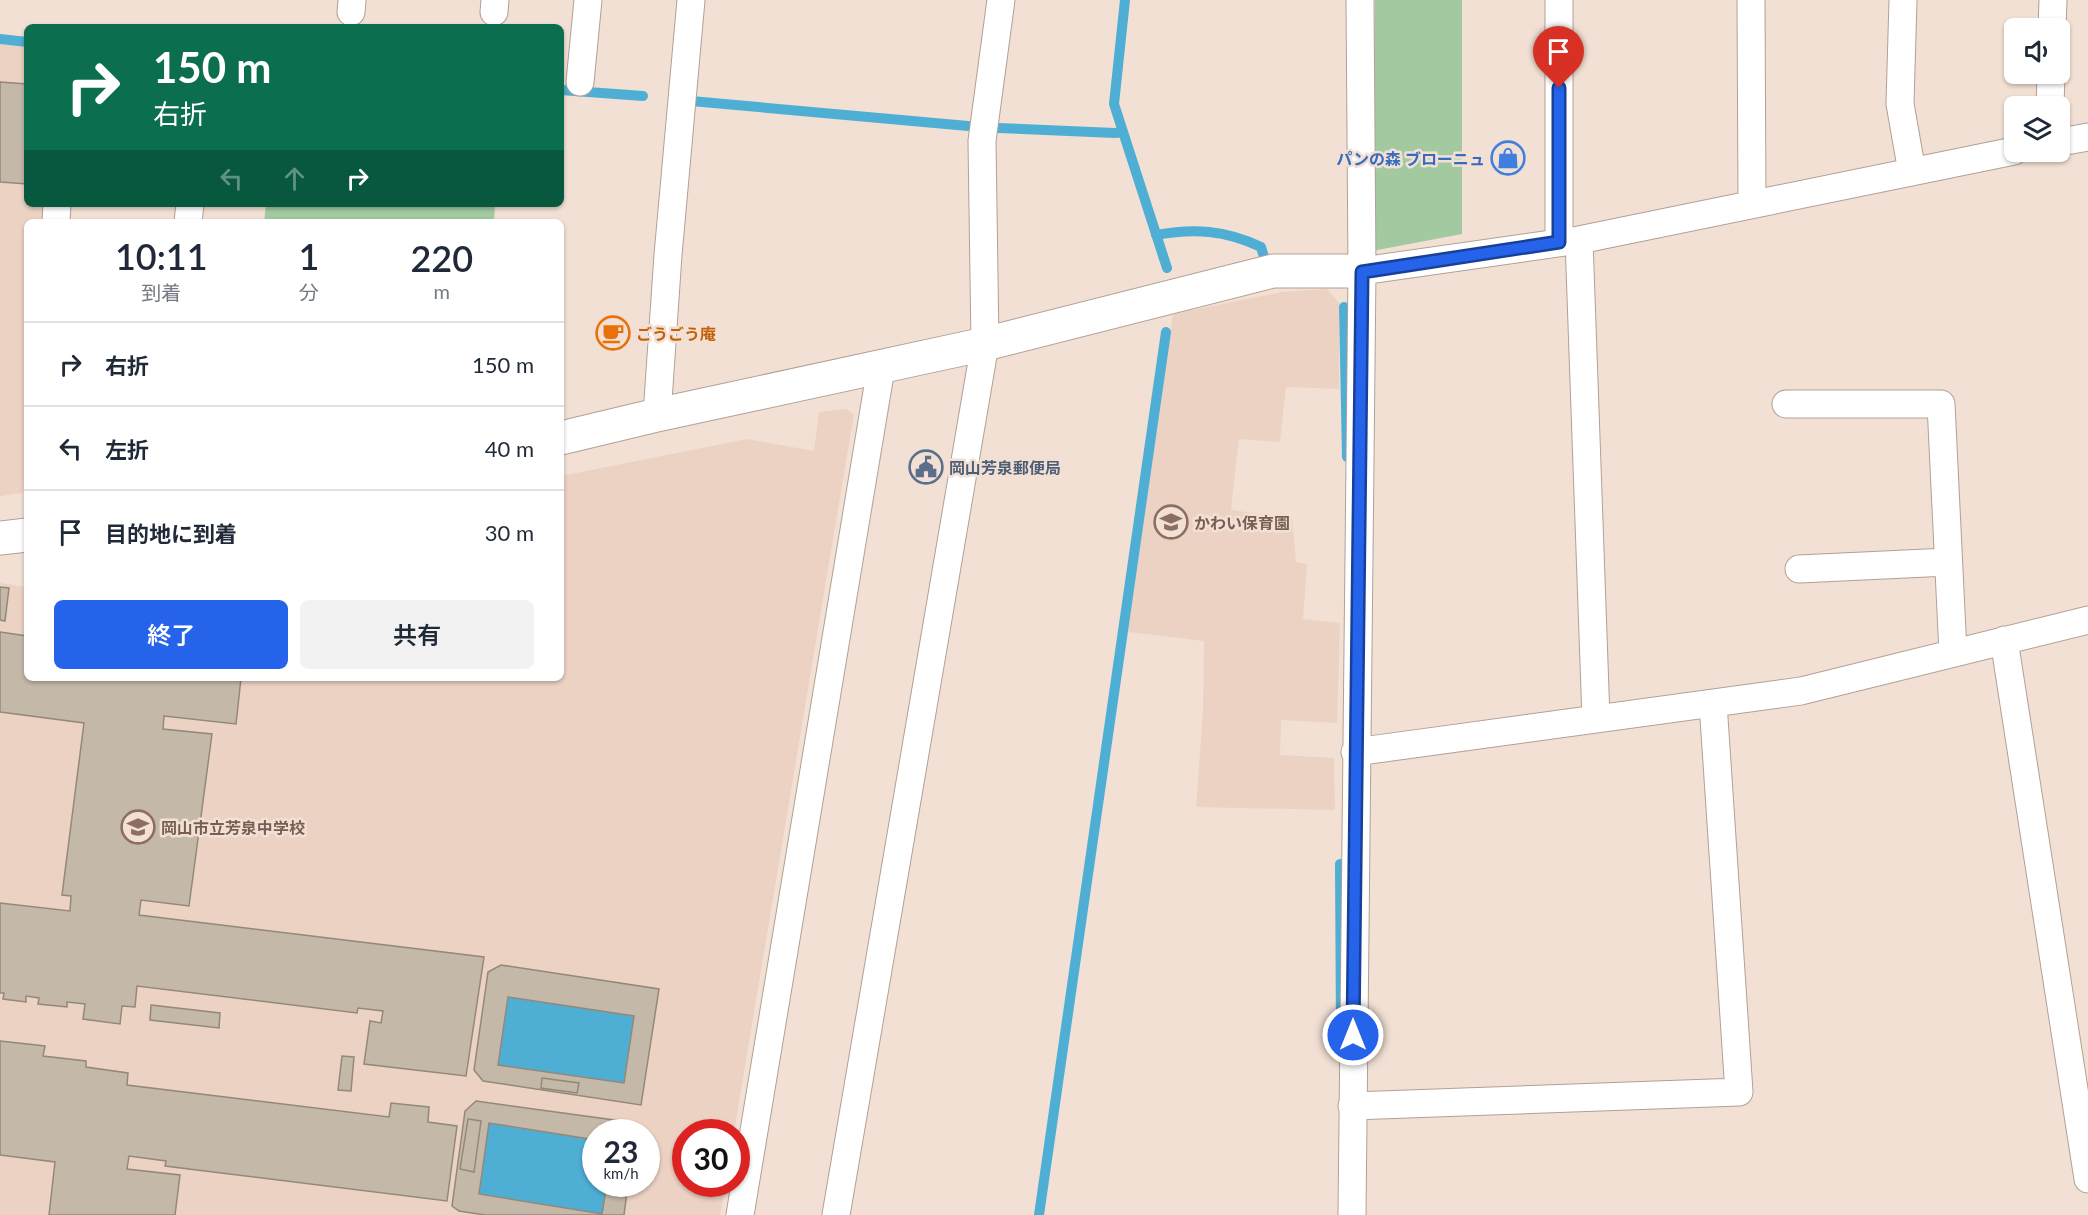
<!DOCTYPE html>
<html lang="ja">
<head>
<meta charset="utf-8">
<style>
  :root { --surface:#fff; --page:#f2f2f3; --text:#1f2937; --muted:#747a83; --line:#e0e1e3; --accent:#2563eb }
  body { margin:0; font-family:Lato,"Noto Sans JP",sans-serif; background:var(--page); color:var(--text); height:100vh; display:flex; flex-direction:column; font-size:22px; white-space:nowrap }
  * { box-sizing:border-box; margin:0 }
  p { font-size:20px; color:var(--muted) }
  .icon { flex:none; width:33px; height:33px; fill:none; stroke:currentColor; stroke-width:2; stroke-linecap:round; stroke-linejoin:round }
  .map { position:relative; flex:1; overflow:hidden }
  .side { position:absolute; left:24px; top:219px; width:540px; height:462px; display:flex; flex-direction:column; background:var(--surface); border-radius:9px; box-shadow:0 2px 4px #0004 }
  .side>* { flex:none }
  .guide { position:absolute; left:24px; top:24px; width:540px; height:183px; border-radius:9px; box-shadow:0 2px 4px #0004; background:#0b6e4f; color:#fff; overflow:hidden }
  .buttons { position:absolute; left:2004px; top:18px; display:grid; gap:12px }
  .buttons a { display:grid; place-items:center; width:66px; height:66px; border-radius:9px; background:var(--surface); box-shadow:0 2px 4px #0004; font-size:30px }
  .speed { position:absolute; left:582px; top:1119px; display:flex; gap:12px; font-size:30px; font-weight:700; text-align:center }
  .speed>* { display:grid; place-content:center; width:78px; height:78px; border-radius:50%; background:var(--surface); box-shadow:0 2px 4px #0004; line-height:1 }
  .speed small { font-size:15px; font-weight:400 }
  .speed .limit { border:9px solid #d22; background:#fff; color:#111 }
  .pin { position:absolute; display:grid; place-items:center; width:51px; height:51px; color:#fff; margin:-62px -26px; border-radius:50% 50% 50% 0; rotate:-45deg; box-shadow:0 0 6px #0007 }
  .pin .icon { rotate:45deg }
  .me { position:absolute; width:66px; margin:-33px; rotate:0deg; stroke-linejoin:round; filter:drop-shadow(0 0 4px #0008) }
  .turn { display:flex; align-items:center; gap:21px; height:126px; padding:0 30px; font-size:27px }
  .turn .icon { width:78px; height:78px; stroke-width:2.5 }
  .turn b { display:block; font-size:42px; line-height:51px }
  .lanes { display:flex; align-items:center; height:57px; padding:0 30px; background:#0003; justify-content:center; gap:30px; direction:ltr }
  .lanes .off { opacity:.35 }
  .eta { display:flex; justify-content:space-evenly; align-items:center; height:102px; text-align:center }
  .eta b { font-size:36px; font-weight:600; line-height:42px }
  .primary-button { display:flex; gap:12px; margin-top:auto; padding:12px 30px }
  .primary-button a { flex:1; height:69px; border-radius:9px; background:var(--accent); color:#fff; font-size:24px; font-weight:600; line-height:69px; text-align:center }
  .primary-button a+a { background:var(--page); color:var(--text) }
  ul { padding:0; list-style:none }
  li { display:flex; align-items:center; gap:18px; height:84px; padding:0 30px; border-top:2px solid var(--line) }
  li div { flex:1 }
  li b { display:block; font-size:22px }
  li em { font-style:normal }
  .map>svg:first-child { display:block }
  .built { fill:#ecd2c3; fill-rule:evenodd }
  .green { fill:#a2c9a0 }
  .water { fill:#4faed3 }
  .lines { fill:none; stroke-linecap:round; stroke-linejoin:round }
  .stream { stroke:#4faed3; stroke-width:10 }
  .building { fill:#c4b8a9; stroke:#948879; stroke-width:1.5; fill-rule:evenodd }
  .minor-casing { stroke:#b2a096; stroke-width:29 }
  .tertiary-casing { stroke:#b2a096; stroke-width:35 }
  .minor { stroke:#fff; stroke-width:27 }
  .tertiary { stroke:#fff; stroke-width:33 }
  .route-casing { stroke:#184099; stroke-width:15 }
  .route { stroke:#2563eb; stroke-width:10 }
  .labels { text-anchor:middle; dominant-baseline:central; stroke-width:5; stroke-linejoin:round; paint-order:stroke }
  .shop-label { font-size:16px; font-weight:bold; fill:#366cbe; stroke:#f2e0d4; text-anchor:end }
  .food-label { font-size:16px; font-weight:bold; fill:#c56008; stroke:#f2e0d4; text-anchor:start }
  .service-label { font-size:16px; font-weight:bold; fill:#4e5e75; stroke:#f2e0d4; text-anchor:start }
  .education-label { font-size:16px; font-weight:bold; fill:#785e54; stroke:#f2e0d4; text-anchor:start }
</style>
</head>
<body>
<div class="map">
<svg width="2088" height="1215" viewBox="0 0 2088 1215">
  <rect width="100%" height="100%" fill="#f2e0d4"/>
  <path class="built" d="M 0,44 L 27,47 L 27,84 L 0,82 Z
    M 0,182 L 27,184 L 27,204 L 47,204 L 46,222 L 27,222 L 27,440 L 23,493 L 0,496 Z
    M 1327,289 L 1339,303 L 1339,389 L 1286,387 L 1280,442 L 1239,439 L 1231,510 L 1292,518 L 1296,562 L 1307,564 L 1303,619 L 1340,623 L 1337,723 L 1281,720 L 1280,755 L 1334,758 L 1335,810 L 1196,807 L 1203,711 L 1204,641 L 1128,632 L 1173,314 L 1282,292 Z
    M 846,409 L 854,414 L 734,1132 L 686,1132 L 686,1184 L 726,1184 L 720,1215 L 175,1215 L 179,1175 L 127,1169 L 129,1156 L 166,1161 L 165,1165 L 428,1122 L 429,1108 L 391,1103 L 389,1117 L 127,1085 L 128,1073 L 86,1067 L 86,1061 L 43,1056 L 44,1046 L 0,1041 L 0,993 L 4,993 L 3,999 L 26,1001 L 26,996 L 39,998 L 39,1004 L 66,1007 L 67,1002 L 85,1004 L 83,1019 L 120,1024 L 122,1006 L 135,1007 L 137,986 L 357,1013 L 358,1008 L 383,1011 L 381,1023 L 370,1022 L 365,1064 L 475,1022 L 484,957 L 139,915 L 141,900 L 189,906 L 212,735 L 163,729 L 164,716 L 236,724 L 241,678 L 561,678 L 561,476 L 747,439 L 814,451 L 819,412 ZM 596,1132 L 646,1132 L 646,1184 L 596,1184 Z
    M 0,583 L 27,587 L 27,636 L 0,632 L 0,620 L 4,621 Z
    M 0,712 L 84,723 L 62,894 L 71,896 L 70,911 L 0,903 Z
    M 0,1155 L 55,1162 L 49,1215 L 0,1215 Z"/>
  <path class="green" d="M 1375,0 L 1462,0 L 1462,234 L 1372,251 Z
    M 266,204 L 495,204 L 494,222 L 264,222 Z"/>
  <path class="water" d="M 508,997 L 634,1016 L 624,1083 L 498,1065 Z
    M 489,1123 L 595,1140 L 596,1184 L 607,1184 L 602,1214 L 479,1194 Z"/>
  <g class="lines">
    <path class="stream" d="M 1125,0 L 1114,104 L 1167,268
      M 0,39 L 27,42
      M 561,90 L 643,96
      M 691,101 L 968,126
      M 998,128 L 1115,133 L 1123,132
      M 1156,235 C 1194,228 1225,230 1261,247 L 1264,257
      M 1344,307 L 1347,457
      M 1340,864 L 1341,1029
      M 1039,1215 L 1166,332"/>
  </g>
  <path class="building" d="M 0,82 L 27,84 L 27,184 L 0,182 Z
    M 0,587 L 9,588 L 5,621 L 0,620 Z
    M 0,632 L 27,636 L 27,678 L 241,678 L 236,724 L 164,716 L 163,729 L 212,734 L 189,906 L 141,900 L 139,915 L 484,957 L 466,1076 L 364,1064 L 370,1021 L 381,1023 L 383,1011 L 358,1008 L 357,1013 L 137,986 L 135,1007 L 122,1006 L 120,1024 L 83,1019 L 85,1004 L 67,1002 L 67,1007 L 38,1004 L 39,998 L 26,996 L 26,1002 L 3,999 L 4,993 L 0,993 L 0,903 L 70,911 L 71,896 L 62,895 L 84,723 L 0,712 Z
    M 501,965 L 659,989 L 641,1105 L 483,1081 L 474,1070 L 488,972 ZM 508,997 L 634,1016 L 624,1083 L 498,1065 ZM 542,1078 L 579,1083 L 577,1093 L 541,1088 Z
    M 151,1005 L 220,1013 L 219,1028 L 150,1020 Z
    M 0,1041 L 45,1046 L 43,1056 L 86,1061 L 86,1067 L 128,1073 L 127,1085 L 389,1117 L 391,1103 L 429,1107 L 428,1122 L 457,1126 L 447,1201 L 165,1166 L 166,1161 L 129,1156 L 127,1169 L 180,1175 L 175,1215 L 49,1215 L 55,1162 L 0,1155 Z
    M 342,1056 L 354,1057 L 351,1091 L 338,1090 Z
    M 542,1078 L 579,1083 L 577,1093 L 541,1088 Z
    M 476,1101 L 636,1123 L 635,1132 L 596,1132 L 596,1140 L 489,1123 L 479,1194 L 602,1214 L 607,1184 L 628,1184 L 624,1215 L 485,1215 L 459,1211 L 452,1206 L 465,1111 ZM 468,1119 L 481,1121 L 474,1172 L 460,1169 Z
    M 468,1119 L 481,1121 L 474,1172 L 460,1169 Z"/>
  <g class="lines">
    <defs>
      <path id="minor" d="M 1559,0 L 1559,242
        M 1751,0 L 1752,204
        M 1903,0 L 1900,104 L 1912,172
        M 351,12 L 352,0
        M 494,12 L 495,0
        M 2052,28 L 2053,0
        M 580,82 L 588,0
        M 2050,106 L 2051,74
        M 2060,142 L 2088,137
        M 56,222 L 57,204
        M 188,222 L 190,204
        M 1579,240 L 1596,719
        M 1362,271 L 1579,240 L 2014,151
        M 1786,404 L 1941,404 L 1953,653
        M 657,415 L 668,255 L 691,0
        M 1799,569 L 1948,562
        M 2004,640 L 2088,1179
        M 1355,752 L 1801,691 L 2088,620
        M 1352,1106 L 1739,1092 L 1713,703
        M 740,1215 L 881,368
        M 836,1215 L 985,344 L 982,141 L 1001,0
        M 1352,1215 L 1362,271 L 1360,0"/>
      <path id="tertiary" d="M 561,438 L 657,415 L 985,344 L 1273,271 L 1362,271
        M 0,538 L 27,535"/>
    </defs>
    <use href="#minor" class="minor-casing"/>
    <use href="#tertiary" class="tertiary-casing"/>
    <use href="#minor" class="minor"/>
    <use href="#tertiary" class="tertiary"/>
  </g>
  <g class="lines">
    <defs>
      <path id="route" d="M 1353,1035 L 1362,272 L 1559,242 L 1559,88"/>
    </defs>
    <use href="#route" class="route-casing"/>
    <use href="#route" class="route"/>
  </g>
  <defs>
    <symbol id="shop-ring" viewBox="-11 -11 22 22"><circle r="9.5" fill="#f2e0d4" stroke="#3f7fe0" stroke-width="1.5"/><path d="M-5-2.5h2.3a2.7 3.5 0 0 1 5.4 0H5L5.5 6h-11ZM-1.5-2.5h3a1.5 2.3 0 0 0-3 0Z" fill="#3f7fe0"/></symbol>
    <symbol id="cafe-ring" viewBox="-11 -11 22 22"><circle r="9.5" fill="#f2e0d4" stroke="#e8710a" stroke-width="1.5"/><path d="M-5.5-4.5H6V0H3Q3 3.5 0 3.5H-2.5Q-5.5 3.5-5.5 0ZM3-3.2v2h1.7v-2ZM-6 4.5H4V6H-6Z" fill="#e8710a"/></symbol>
    <symbol id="civic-ring" viewBox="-11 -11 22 22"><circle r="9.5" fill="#f2e0d4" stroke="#5c6f8a" stroke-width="1.5"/><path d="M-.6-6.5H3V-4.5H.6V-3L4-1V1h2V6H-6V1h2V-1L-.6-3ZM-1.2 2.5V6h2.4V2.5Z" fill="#5c6f8a"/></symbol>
    <symbol id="school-ring" viewBox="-11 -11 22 22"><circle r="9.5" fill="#f2e0d4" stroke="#8d6e63" stroke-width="1.5"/><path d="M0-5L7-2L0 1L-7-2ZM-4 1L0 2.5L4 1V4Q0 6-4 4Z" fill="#8d6e63"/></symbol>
  </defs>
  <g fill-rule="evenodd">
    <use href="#shop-ring" x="1489" y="139" width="38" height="38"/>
    <use href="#cafe-ring" x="594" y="314" width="38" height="38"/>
    <use href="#civic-ring" x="907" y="448" width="38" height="38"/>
    <use href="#school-ring" x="1152" y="503" width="38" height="38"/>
    <use href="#school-ring" x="119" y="808" width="38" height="38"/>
  </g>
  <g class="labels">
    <g class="shop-label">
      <text x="1485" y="158">パンの森 ブローニュ</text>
    </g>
    <g class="food-label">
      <text x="636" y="333">ごうごう庵</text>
    </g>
    <g class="service-label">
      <text x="949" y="467">岡山芳泉郵便局</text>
    </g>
    <g class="education-label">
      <text x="1194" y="522">かわい保育園</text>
      <text x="161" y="827">岡山市立芳泉中学校</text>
    </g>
  </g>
</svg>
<div class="buttons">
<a><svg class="icon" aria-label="sound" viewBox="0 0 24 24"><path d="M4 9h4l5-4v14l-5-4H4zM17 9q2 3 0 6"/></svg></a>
<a><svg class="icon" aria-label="layers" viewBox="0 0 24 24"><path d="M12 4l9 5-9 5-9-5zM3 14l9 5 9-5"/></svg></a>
</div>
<div class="speed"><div>23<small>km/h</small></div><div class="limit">30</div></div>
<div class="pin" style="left:1559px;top:88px;background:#d93025"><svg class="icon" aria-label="arrive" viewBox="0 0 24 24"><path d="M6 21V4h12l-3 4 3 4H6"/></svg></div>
<svg class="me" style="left:1353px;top:1035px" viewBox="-20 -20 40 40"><circle r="17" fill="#2563eb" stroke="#fff" stroke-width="3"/><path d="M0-11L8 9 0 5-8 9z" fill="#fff"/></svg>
<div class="guide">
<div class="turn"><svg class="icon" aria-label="right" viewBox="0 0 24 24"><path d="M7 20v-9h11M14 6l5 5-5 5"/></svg><div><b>150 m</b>右折</div></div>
<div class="lanes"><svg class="icon off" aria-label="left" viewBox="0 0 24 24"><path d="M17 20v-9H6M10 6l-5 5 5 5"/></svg><svg class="icon off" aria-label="ahead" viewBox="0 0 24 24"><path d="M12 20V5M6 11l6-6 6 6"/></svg><svg class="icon" aria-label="right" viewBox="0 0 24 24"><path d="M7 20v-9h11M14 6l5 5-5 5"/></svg></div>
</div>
<section class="side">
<div class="eta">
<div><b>10:11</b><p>到着</p></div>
<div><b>1</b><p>分</p></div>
<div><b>220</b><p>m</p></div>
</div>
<ul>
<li><svg class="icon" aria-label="right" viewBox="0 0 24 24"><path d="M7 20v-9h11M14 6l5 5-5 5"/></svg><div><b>右折</b></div><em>150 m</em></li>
<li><svg class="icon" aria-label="left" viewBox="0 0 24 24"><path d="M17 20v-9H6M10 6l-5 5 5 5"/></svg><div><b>左折</b></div><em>40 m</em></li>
<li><svg class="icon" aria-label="arrive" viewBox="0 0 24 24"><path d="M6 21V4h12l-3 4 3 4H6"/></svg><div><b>目的地に到着</b></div><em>30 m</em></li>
</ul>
<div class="primary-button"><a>終了</a><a>共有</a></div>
</section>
</div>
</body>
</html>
